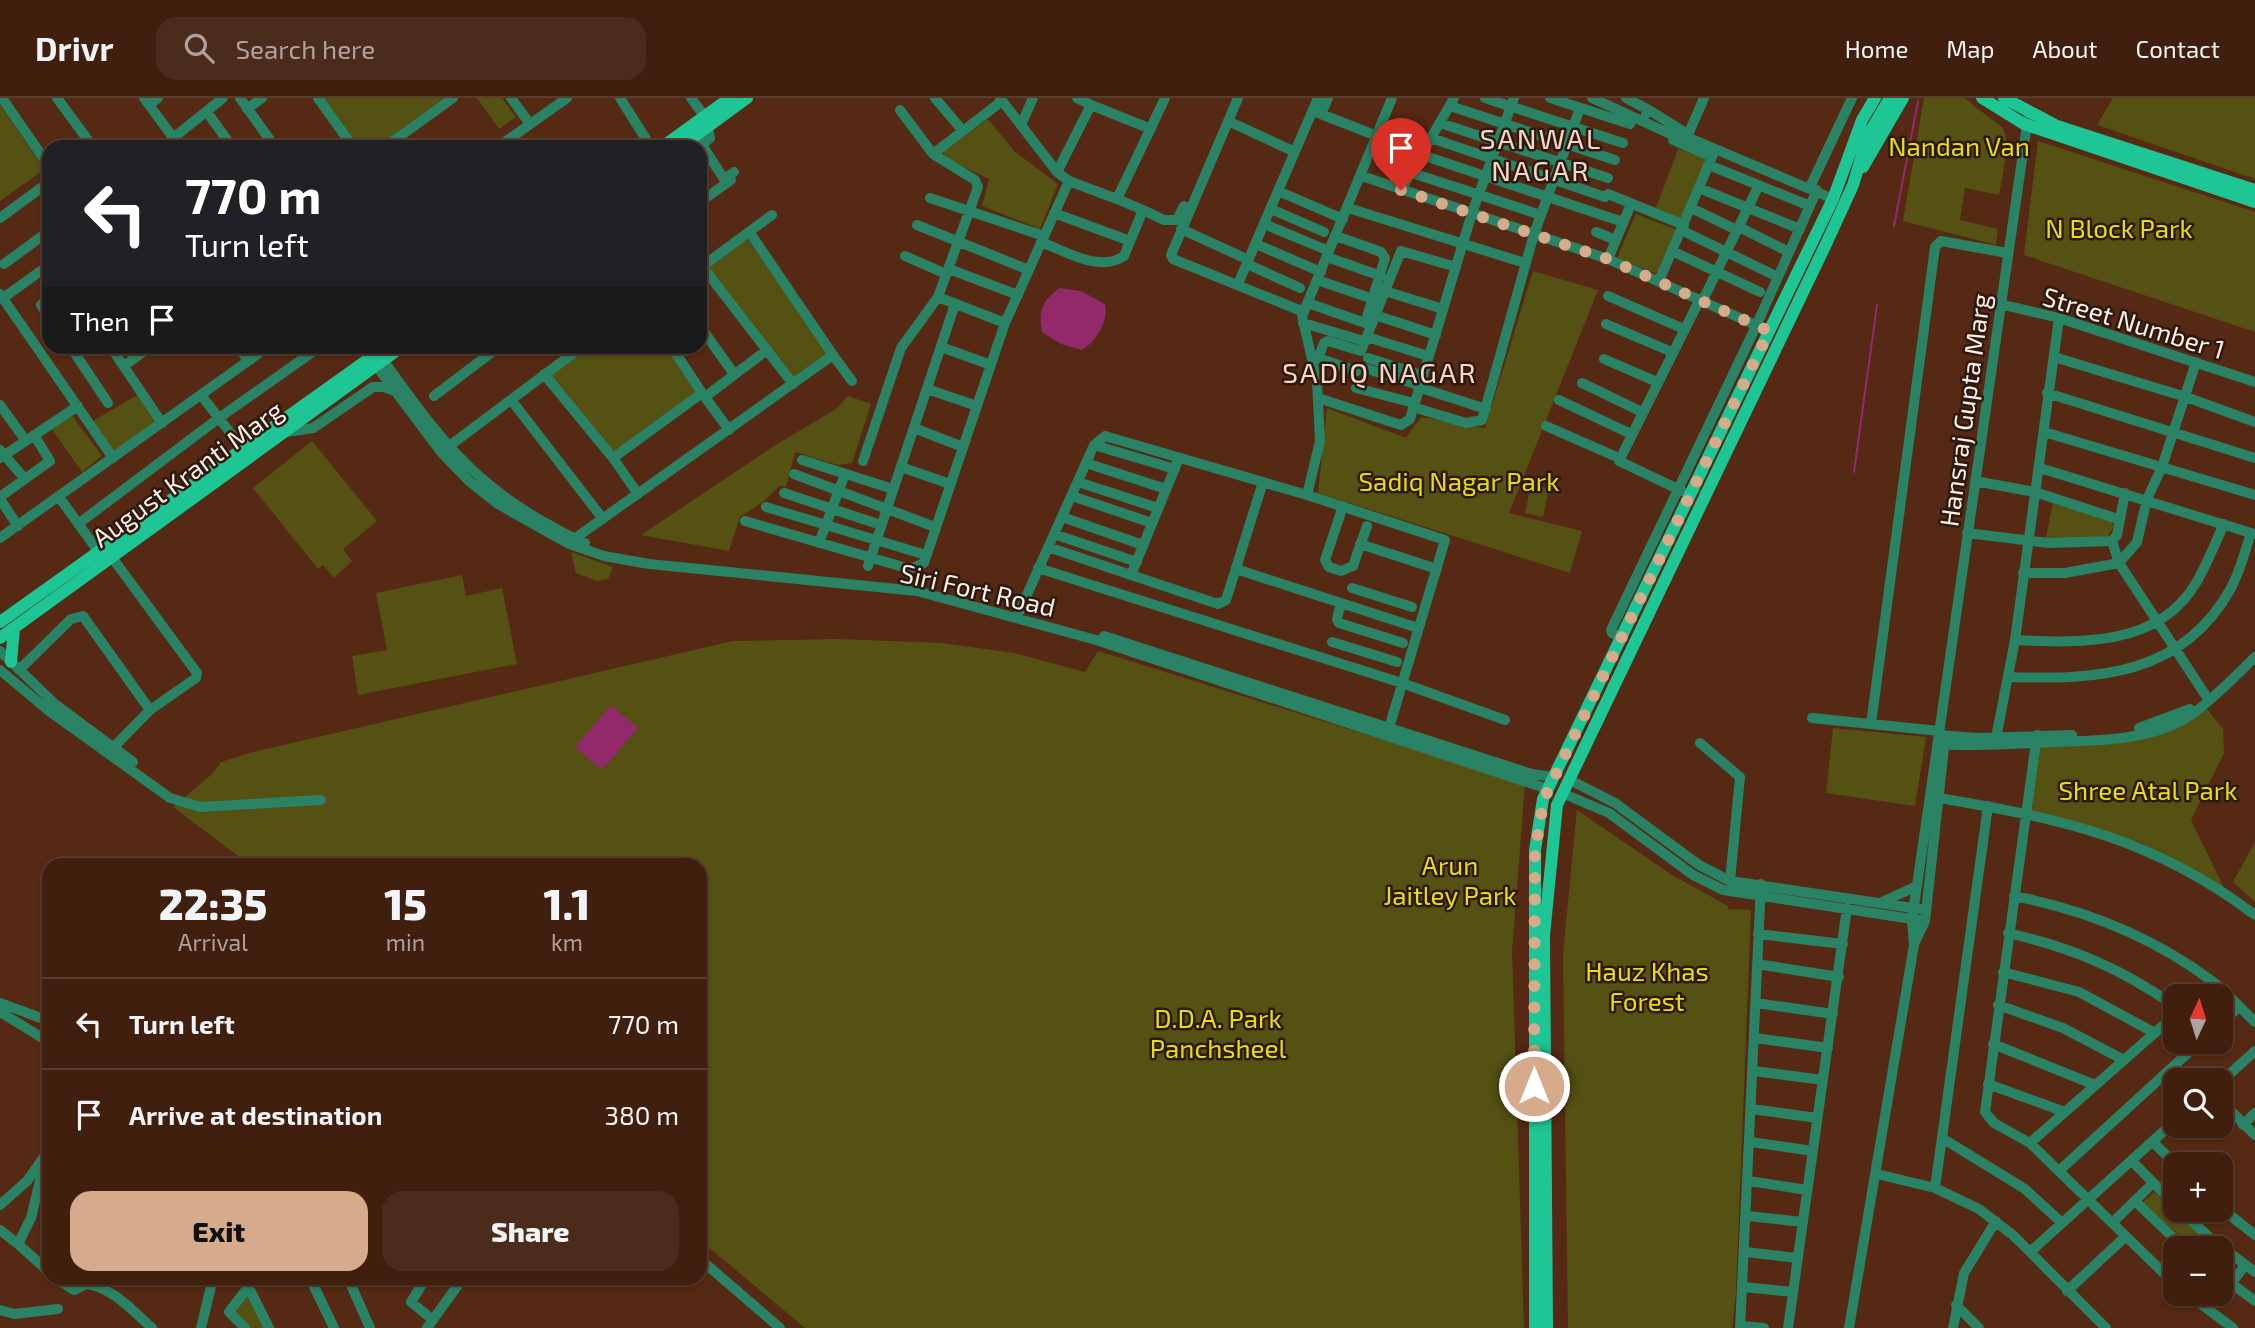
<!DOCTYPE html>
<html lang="en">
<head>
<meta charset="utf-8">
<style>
  :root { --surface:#401f0e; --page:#4b2c1c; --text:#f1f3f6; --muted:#aea29e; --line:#593d2e; --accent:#d6ab8b }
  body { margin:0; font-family:"Exo 2",sans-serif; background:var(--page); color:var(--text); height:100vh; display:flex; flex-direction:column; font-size:26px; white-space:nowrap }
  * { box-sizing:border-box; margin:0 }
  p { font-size:23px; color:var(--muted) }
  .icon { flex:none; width:38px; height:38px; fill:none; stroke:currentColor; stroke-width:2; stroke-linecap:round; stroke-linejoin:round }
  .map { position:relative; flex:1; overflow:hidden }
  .drawer { position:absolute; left:42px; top:760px; width:665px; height:427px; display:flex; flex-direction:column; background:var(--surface); border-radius:21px; box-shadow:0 2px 5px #0004,0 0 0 2px var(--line) }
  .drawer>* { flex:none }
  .guide { position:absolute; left:42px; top:42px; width:665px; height:214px; border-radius:21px; box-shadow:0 2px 5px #0004,0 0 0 2px var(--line); background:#202124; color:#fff; overflow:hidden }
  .needle { width:46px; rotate:4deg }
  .tools { position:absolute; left:2163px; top:886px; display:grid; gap:14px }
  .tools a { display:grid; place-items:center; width:70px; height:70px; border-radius:14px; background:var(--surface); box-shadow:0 2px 5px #0004,0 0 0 2px var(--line); font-size:35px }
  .pin { position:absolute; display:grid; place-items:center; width:60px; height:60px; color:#fff; margin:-72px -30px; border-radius:50% 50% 50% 0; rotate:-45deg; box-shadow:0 0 7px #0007 }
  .pin .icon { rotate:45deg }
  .me { position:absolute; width:77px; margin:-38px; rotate:0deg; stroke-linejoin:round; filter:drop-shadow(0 0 5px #0008) }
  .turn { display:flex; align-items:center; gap:24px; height:147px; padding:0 28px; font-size:32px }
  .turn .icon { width:91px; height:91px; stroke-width:2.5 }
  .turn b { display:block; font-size:49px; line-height:60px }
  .then { display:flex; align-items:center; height:66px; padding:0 28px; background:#0003; gap:14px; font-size:26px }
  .eta { display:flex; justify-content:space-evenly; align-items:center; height:119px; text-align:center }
  .eta b { font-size:42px; font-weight:800; line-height:49px }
  .cta { display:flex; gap:14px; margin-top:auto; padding:14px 28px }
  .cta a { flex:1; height:80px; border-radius:21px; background:var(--accent); color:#111; font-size:28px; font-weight:800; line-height:80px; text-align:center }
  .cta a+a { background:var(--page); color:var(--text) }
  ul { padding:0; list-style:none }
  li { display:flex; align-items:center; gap:21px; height:91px; padding:0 28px; border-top:2px solid var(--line) }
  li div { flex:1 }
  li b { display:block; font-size:26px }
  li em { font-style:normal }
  header { display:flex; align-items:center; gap:42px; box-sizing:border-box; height:98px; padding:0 35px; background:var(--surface); border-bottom:2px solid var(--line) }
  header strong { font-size:33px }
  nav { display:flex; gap:38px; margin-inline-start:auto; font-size:24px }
  .search { width:490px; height:63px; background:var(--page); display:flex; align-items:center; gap:18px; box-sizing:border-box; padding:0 24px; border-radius:21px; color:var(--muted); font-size:26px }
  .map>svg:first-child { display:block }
  .green { fill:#555113 }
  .water { fill:#92296b }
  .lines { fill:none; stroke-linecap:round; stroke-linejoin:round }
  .stream { stroke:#92296b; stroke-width:2 }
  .minor { stroke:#298364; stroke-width:10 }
  .major { stroke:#1fc695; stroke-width:12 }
  .route { stroke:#d6ab8b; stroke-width:12; stroke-dasharray:0 21.6 }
  .labels { text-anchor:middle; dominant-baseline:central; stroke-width:5; stroke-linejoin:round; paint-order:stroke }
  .park-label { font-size:26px; fill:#e7dd12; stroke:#2c190f }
  .street-label { font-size:26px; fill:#ffeee6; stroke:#2c190f }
  .neighbourhood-label { font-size:28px; letter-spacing:2px; fill:#f8d6c7; stroke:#2c190f }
</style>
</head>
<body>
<header>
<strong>Drivr</strong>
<div class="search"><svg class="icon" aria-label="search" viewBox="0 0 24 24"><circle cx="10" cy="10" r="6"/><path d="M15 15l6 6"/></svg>Search here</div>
<nav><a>Home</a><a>Map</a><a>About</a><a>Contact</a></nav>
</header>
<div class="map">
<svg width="2255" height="1230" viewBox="0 0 2255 1230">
  <rect width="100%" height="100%" fill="#552913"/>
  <path class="green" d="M 323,0 L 444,0 L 377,49 L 359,49 Z
    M 477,0 L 502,0 L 516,19 L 499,31 Z
    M 1924,0 L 1964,0 L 2003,30 L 2008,47 L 1999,97 L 1965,90 L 1960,122 L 1998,131 L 1996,147 L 1903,123 Z
    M 2113,0 L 2255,0 L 2255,81 L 2097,27 Z
    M 0,7 L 45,71 L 0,103 Z
    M 988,21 L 1014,53 L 1058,86 L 1040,131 L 982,108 L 989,81 L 950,62 L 943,55 Z
    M 2038,43 L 2255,114 L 2255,234 L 2024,157 Z
    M 1678,51 L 1707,60 L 1684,123 L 1656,110 Z
    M 1636,116 L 1677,132 L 1657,176 L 1617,160 Z
    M 744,137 L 832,254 L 793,283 L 707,167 Z
    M 1533,173 L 1598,192 L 1509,415 L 1582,433 L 1570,475 L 1318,395 L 1327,310 L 1406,340 L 1421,319 L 1485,330 Z
    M 589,249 L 666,249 L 697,294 L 613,356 L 549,276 Z
    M 139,296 L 158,323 L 114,354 L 93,323 Z
    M 848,298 L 871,306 L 852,365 L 838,367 L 795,354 L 786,389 L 779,388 L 764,403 L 740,419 L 729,453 L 641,437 L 774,348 L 836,311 Z
    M 71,316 L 102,358 L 82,374 L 51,330 Z
    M 312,343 L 377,423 L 343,451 L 352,463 L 334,480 L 323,467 L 318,471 L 253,390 Z
    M 1531,387 L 1549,391 L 1543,419 L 1525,415 Z
    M 2053,404 L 2112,422 L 2114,428 L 2108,438 L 2045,444 Z
    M 571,454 L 613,469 L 608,481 L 597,483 L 576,475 Z
    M 462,477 L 466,498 L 502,490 L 517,566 L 358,597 L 352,558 L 387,552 L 376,495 Z
    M 838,541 L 942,545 L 1014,555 L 1085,574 L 1098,553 L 1525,686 L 1512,853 L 1524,1230 L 805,1230 L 700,1142 L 700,766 L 249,766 L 173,709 L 212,676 L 221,664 L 253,654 L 733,543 Z
    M 2207,611 L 2223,631 L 2224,655 L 2191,722 L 2224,790 L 2139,744 L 2029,712 L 2037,646 L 2153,638 Z
    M 1833,630 L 1926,639 L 1915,708 L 1826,695 Z
    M 1577,712 L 1672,777 L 1728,808 L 1728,811 L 1751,812 L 1736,1194 L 1732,1230 L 1568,1230 L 1563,855 Z
    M 2255,744 L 2255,804 L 2233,784 Z
    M 2154,1094 L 2219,1150 L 2194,1150 L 2142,1105 Z
    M 247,1195 L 265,1230 L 248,1230 L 234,1214 Z"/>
  <path class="water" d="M 1059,190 L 1081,193 L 1105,206 C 1109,223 1096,244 1082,252 L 1061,246 L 1042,234 C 1038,212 1042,204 1059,190 Z
    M 611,607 L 638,630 L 602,672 L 575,649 Z"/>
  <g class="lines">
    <path class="stream" d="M 1894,128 L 1918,3
      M 1854,374 L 1877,207"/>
    <path class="minor" d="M 2,0 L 49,68
      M 57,0 L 93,49
      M 144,0 L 180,49
      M 240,0 L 275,49
      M 318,0 L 353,49
      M 511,0 L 530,26
      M 620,0 L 651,49
      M 691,0 L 705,19
      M 935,0 L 963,33
      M 1238,0 L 1171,157 L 1173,161 L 1304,214
      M 1485,0 L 1623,45
      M 1550,0 L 1630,26
      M 1592,0 L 1679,40 L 1687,39 L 1704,0
      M 1626,0 L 1649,12 L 1646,16
      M 149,7 L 158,0
      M 1091,7 L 1151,31
      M 1450,8 L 1615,62
      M 247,11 L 262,0
      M 900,12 L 933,56
      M 1649,12 L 1686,35
      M 1313,13 L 1377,38
      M 207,14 L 232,49
      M 1321,16 L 1328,0
      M 1228,23 L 1295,54
      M 1440,25 L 1608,80
      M 1021,27 L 1033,0
      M 1687,39 L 1833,101
      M 173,40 L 223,0
      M 1431,40 L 1605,99
      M 698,42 L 702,47 L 710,40 L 708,30
      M 1673,42 L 1712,59
      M 702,47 L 724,81 L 734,74
      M 385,49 L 453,0
      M 498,49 L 567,0
      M 1422,57 L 1623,124
      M 1709,67 L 1810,108
      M 1057,74 L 1091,7 L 1077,0
      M 1412,75 L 1541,117
      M 1362,78 L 1608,161 L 1769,233
      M 1069,83 L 1117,101 L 1165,0
      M 1810,89 L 1852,0
      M 1699,90 L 1800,131
      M 1401,92 L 1454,0
      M 1278,93 L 1343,121
      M 1608,96 L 1684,127
      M 930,100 L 1044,138
      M 700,104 L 731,82
      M 1348,110 L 1525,165
      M 1691,110 L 1737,132
      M 1271,111 L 1324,134
      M 1143,112 L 1164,122 L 1177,122 L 1184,108
      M 1054,115 L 1130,143
      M 0,120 L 49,84
      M 1264,126 L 1329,153
      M 917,127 L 1029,172
      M 1739,129 L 1789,154
      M 1181,131 L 1249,162
      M 1681,132 L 1778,179
      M 1596,134 L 1616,142
      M 1041,144 C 1065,153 1100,175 1124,158 L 1143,112 L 1117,101
      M 1256,146 L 1321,174
      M 1672,153 L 1760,194
      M 905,158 L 946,176
      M 1327,159 L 1381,178
      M 1608,161 L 1631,106
      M 4,166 L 49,133
      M 1247,166 L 1300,190
      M 702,168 L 793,286
      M 700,170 L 772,117
      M 949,171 L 1018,197
      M 1317,182 L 1373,201
      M 1659,183 L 1715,52
      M 1238,186 L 1318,0
      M 1385,193 L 1443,211
      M 0,196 L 113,360
      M 1608,198 L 1684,231
      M 49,199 L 41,207 L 49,219
      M 938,199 L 978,89 L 975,82 L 933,56 L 1002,3
      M 3,200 L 49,167
      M 1703,202 L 1759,87
      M 1308,205 L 1365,225 L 1385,160 L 1381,154 L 1336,138
      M 2000,206 L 2059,220 L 2255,284
      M 1375,217 L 1436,237
      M 1303,225 L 1364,243
      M 1606,226 L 1672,254
      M 700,228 L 734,276
      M 1367,239 L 1428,258
      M 70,248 L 108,305
      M 110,248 L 162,325
      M 238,248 L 248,263
      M 941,249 L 991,267
      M 833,257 L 852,283
      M 380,258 C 429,325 463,377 537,420 C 553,429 568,439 585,445
      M 1315,259 L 1357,273
      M 2054,259 L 2186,299 L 2255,324
      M 1318,260 L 1324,245 L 1328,243 L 1361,253 L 1401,153 L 1456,169
      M 1368,260 L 1421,277
      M 1604,261 L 1657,284
      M 372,262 L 441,354 L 469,383 L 498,406 L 567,445 L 604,458 L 649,466 L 917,493 L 1096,542 L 1548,691
      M 124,268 L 151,248
      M 1364,270 L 1419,287
      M 544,276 L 613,360 L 702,295 L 671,248
      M 1582,285 L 1642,314
      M 1418,289 L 1486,311
      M 1356,290 L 1414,305
      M 927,291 L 977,308
      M 702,295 L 729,332
      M 2047,295 L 2255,360
      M 201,297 L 242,350
      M 434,298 L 500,248
      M 705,299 L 767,252
      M 1318,300 L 1401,327 L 1410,321 L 1472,115 L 1514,0
      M 1559,302 L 1631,336
      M 512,303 L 603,421
      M 0,307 L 26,343
      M 1413,309 L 1466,325 L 1482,322 L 1534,136 L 1580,10
      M 1546,328 L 1619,360
      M 914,330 L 963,349
      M 287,334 L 313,330 L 373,289 L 383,289 L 395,293
      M 2044,334 L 2255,397
      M 1094,347 L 1175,371
      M 448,349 L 583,248
      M 0,352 L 25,381
      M 0,360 L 78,308
      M 613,360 L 638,396
      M 1179,360 L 1131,477 L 1218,506 L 1226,502 L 1263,384
      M 802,362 L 893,391
      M 863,363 L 901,250 L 938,199 L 1005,225
      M 1086,365 L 1166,391
      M 901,369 L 950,386
      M 2040,370 L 2254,436
      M 794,376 L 935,429
      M 1975,383 L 2035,394 L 2118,421
      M 1078,384 L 1158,410
      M 1682,393 L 1619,363 L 1700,201
      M 784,395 L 881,427
      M 1307,397 L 1320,343 L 1317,283 L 1302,218 L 1392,0
      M 1072,398 L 1152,425
      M 0,399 L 50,363 L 34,337
      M 59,399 L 98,453
      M 0,401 L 18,428
      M 1343,408 L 1325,462 L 1329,469 L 1341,473 L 1353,468 L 1367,428
      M 766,409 L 926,457
      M 1062,419 L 1143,447
      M 745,423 L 910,471 L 924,465 L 1005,225 L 1069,83 L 1057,74 L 1000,0
      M 78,426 L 219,320 L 321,248
      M 1967,435 L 2049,445 L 2112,443
      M 1054,436 L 1137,464
      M 0,440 L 269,248
      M 574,441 L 833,257 L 750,135
      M 2112,443 L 2119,465 L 2208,601
      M 2112,443 L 2117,437 L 2125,395
      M 819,445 L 845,376
      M 1360,446 L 1437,471
      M 1048,449 L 1131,477
      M 868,468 L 955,206
      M 1038,470 L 1402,585 L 1505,622
      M 1236,471 L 1418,530
      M 2023,475 L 2065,475 L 2119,465 L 2137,444 L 2147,401 L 2162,369 L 2196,264
      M 1352,490 L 1412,509
      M 1341,505 L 1337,521 L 1339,525 L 1403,545
      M 1017,519 L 1094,347 L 1105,338 L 1307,397 L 1445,442 L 1389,630
      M 1104,538 L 1532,676 L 1554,679
      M 1622,540 L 1612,535 L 1611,532 L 1757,226 L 1817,92
      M 2015,542 C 2081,545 2158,549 2196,485 C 2207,467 2215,445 2224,426
      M 1332,544 L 1397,564
      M 0,553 L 55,606 L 133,664
      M 0,572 L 49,613 L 170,700 L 200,709 L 321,702
      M 19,572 L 71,521 L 83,518 L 150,612
      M 2008,579 C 2097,582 2183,578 2231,490 C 2240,473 2245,453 2251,435
      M 1812,620 L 1939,633
      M 1871,626 L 1935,149 L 1941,143 L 2007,155
      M 2139,630 L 2190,611
      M 1938,637 L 1977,640 L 2072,637
      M 2037,637 L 1985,1014 L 1994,1025 L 2030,1045 L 2175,1186
      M 1996,640 L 2015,542 L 2059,220
      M 1700,645 L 1740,679 L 1730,783
      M 1937,646 C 1970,649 2002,646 2034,645 C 2083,642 2138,646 2183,622 C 2201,613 2239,575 2255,559
      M 109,654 L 150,612 L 196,580 L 197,575 L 111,458
      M 1570,682 L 1615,705 L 1699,767 L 1730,783 L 1926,812
      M 1562,695 L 1609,715 L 1693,777 L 1723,792 L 1925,823
      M 1939,700 C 2063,721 2153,740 2255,817
      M 2014,798 C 2086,812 2152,838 2212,883 C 2227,894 2241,911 2255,924
      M 1882,804 L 1917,788
      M 2008,835 C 2073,850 2120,870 2175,908
      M 1758,836 L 1843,846
      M 1914,846 L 1925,823 L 1945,641
      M 1757,866 L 1839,879
      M 2003,874 L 2079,894 L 2155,935
      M 2197,898 L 2213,884
      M 0,905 L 49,923
      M 1756,905 L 1833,916
      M 1998,907 L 2063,930 L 2124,962
      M 0,914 L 49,944
      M 2221,925 L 2239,909
      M 1755,940 L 1828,950
      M 1993,946 L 2095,987
      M 1754,973 L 1823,982
      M 2221,984 L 2255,953
      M 1988,986 L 2065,1014
      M 2221,1003 L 2255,1037
      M 1752,1011 L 1817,1020
      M 2243,1027 L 2255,1015
      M 1942,1040 L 2025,1091 L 2062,1125
      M 1751,1044 L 1813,1053
      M 2153,1044 L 2175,1066
      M 2030,1045 L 2175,917
      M 42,1062 L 43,1070 L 31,1120 L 18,1146 L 49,1174
      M 2132,1063 L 2175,1107
      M 2060,1072 L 2201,943
      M 1877,1076 L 1935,1090 L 1979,1111 L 2014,1138 L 2106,1230
      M 1749,1083 L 1807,1092
      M 1935,1090 L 1988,708
      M 2135,1103 L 2184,1150
      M 0,1107 L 27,1083 L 49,1052
      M 2221,1110 L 2255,1137
      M 2179,1111 L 2210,1140 L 2255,1174
      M 1748,1118 L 1802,1124
      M 2112,1125 L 2152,1086
      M 0,1132 L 18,1146
      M 1746,1154 L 1797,1160
      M 2030,1154 L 2175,1023
      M 700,1161 L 780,1230
      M 2221,1178 L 2255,1203
      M 55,1180 L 74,1192 L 86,1186 C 112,1189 133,1213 152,1230
      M 310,1180 L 334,1230
      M 348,1180 L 370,1230
      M 426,1180 L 411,1204 L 433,1222
      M 2231,1186 L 2245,1167
      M 248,1188 L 269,1230
      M 1744,1189 L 1793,1194
      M 2067,1193 L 2125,1139
      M 2186,1195 L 2233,1230
      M 1956,1207 L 1979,1230
      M 0,1212 L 14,1216 L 58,1211
      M 1741,1228 L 1764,1230
      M 201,1230 L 213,1180
      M 245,1230 L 229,1214 L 255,1180
      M 427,1230 L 463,1180
      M 1740,1230 L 1761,786
      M 1788,1230 L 1847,810
      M 1849,1230 L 1914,847 L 1912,822 L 2028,20
      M 1953,1230 L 1964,1175 L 1996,1123"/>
    <path class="major" d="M 1982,0 L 2024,26 L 2255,104
      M 2004,0 L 2057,28 L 2255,92
      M 662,49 L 730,0
      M 680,49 L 747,0
      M 1863,69 L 1903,0
      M 0,524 L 387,248
      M 0,540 L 403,248
      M 11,564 L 14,530
      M 1535,1230 L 1535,752 L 1543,701 L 1833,101 L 1862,22 L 1875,0
      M 1547,1230 L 1544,837 L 1557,707 L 1827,144 L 1853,87 L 1868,37 L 1890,0"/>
  </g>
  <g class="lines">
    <path class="route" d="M 1401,92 L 1608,161 L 1769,233 L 1544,701 L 1535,752 L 1534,988"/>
  </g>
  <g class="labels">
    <g class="park-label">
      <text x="1959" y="47">Nandan Van</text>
      <text x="2119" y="129">N Block Park</text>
      <text x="1459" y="382">Sadiq Nagar Park</text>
      <text x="2148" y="691">Shree Atal Park</text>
      <text x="1450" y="766">Arun<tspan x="1450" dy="30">Jaitley Park</tspan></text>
      <text x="1647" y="872">Hauz Khas<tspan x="1647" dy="30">Forest</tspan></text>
      <text x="1218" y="919">D.D.A. Park<tspan x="1218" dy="30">Panchsheel</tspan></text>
    </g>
    <g class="street-label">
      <text transform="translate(2134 224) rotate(17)">Street Number 1</text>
      <text transform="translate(1964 312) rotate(-82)">Hansraj Gupta Marg</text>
      <text transform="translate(187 375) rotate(-36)">August Kranti Marg</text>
      <text transform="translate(978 491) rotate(13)">Siri Fort Road</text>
    </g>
    <g class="neighbourhood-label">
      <text x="1541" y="40">SANWAL<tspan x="1541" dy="32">NAGAR</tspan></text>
      <text x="1380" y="274">SADIQ NAGAR</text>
    </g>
  </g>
</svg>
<div class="tools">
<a><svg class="needle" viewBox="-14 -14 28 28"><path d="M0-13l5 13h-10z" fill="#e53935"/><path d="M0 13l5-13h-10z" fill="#aea29e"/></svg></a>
<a><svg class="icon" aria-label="search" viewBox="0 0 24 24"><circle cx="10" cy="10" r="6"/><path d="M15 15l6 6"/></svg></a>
<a>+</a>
<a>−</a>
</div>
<div class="pin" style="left:1401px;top:92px;background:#d93025"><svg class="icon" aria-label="arrive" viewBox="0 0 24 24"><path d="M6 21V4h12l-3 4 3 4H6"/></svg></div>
<svg class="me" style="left:1534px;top:988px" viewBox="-20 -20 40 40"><circle r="17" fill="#d6ab8b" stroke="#fff" stroke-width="3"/><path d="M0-11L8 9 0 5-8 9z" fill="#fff"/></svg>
<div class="guide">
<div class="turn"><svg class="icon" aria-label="left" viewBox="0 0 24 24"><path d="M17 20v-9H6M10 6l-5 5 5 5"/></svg><div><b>770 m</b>Turn left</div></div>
<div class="then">Then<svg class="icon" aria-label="arrive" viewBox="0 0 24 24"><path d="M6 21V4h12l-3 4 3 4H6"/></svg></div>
</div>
<section class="drawer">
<div class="eta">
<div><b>22:35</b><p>Arrival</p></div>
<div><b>15</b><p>min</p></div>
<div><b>1.1</b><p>km</p></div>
</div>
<ul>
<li><svg class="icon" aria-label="left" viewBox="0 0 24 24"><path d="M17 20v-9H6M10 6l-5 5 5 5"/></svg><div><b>Turn left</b></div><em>770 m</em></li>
<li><svg class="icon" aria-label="arrive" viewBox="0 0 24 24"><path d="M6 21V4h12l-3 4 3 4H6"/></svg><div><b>Arrive at destination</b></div><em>380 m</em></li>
</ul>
<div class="cta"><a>Exit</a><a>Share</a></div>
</section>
</div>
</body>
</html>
